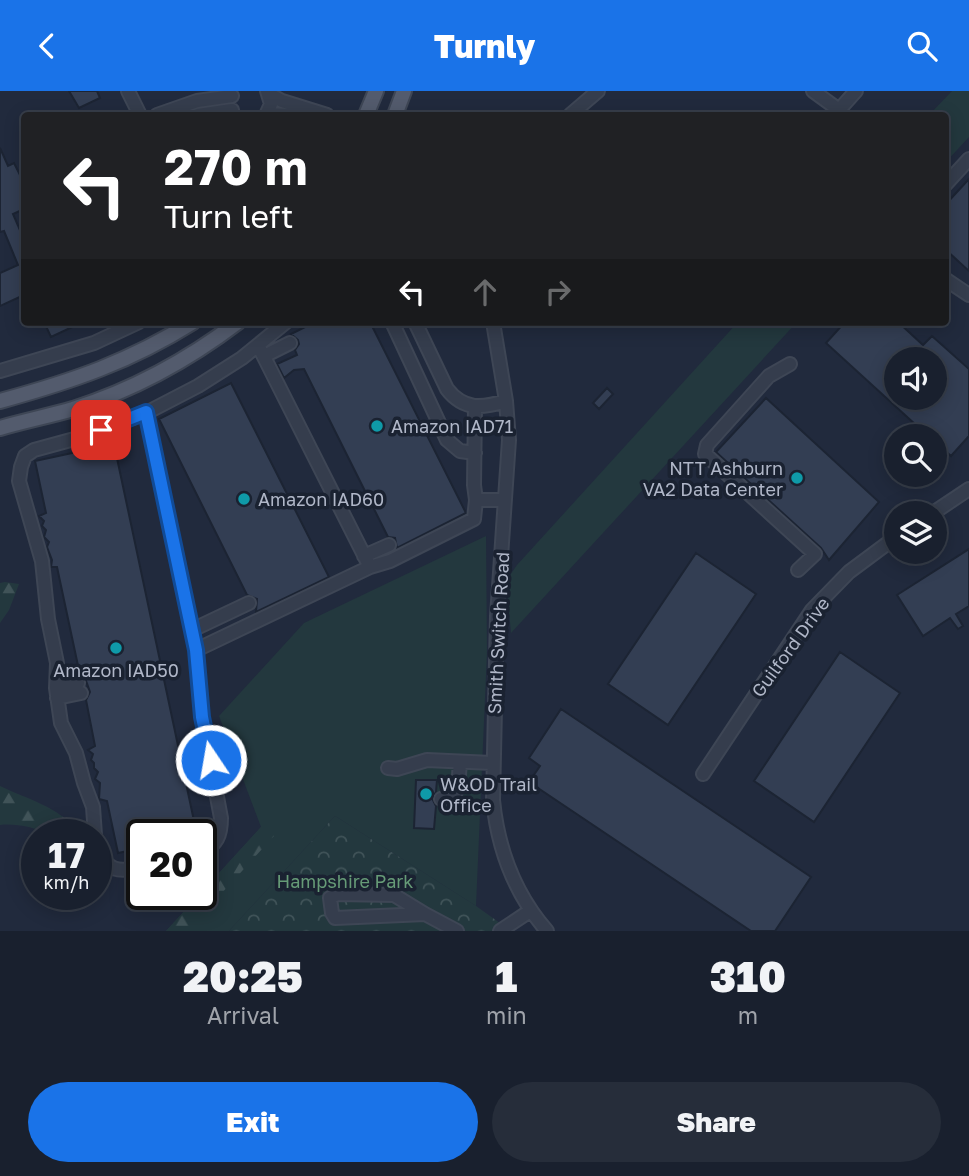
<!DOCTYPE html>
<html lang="en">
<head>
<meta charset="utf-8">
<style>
  :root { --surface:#19202e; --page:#262d3a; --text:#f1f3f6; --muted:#9fa3aa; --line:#373e4a; --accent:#1a73e8 }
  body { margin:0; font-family:"Golos Text",sans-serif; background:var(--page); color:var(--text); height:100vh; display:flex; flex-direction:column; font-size:26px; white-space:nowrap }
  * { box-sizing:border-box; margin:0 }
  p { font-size:23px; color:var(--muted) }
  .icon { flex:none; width:38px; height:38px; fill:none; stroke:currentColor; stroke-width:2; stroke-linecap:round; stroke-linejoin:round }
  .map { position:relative; height:840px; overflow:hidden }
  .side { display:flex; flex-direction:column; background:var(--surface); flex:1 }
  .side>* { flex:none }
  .guide { position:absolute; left:21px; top:21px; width:928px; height:214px; border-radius:7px; box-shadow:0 4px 18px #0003,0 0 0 2px var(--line); background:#202124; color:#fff; overflow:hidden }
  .controls { position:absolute; left:884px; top:256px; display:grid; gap:14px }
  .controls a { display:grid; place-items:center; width:63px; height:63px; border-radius:50%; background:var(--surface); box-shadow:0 4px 18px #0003,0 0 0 2px var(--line); font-size:35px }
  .speed { position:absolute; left:21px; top:728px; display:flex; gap:14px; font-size:35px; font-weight:700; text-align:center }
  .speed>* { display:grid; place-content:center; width:91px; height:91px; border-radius:50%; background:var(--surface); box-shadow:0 4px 18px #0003,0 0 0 2px var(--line); line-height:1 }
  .speed small { font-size:18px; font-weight:400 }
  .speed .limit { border:4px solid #111; border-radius:10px; background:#fff; color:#111 }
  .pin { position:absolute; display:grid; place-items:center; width:60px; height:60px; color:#fff; margin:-30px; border-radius:14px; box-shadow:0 4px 10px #0006 }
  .me { position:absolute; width:77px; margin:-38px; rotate:348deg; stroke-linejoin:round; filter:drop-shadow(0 0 5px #0008) }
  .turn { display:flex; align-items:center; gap:24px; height:147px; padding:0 28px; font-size:32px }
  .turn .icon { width:91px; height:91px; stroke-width:2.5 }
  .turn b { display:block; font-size:49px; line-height:60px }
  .lanes { display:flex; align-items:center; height:66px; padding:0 28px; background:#0003; justify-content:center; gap:35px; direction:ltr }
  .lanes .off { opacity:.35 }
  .eta { display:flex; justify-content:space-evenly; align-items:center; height:119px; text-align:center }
  .eta b { font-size:42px; font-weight:800; line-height:49px }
  .action { display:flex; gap:14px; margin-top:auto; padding:14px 28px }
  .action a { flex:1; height:80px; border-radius:42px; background:var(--accent); color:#fff; font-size:28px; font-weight:800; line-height:80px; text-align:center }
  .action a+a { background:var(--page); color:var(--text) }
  header { display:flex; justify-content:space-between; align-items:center; height:91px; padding:0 28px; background:var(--accent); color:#fff; font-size:32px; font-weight:800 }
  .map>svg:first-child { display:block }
  .grass { fill:#23383e }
  .forest { fill:url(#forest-firs) }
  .park { fill:url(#park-crowns) }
  .building { fill:#333e53; stroke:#1c2433; stroke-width:2; fill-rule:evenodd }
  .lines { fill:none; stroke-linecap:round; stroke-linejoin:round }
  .minor-casing { stroke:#3e4655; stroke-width:16 }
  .major-casing { stroke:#3e4655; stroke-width:18 }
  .minor { stroke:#353d4d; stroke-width:12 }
  .major { stroke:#535b6d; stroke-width:14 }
  .route-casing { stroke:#114b97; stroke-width:18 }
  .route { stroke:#1a73e8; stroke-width:12 }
  .culture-dot { fill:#0f9aa8; stroke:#1a2231; stroke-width:2.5 }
  .labels { text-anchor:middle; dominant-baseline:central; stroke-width:7; stroke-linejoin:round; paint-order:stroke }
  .poi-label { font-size:18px; fill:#b0b7c8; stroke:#1a2231; text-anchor:start }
  .street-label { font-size:18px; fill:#b0b7c8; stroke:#1a2231 }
  .park-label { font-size:18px; fill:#669b77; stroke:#1a2231 }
</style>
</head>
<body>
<header><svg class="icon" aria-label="back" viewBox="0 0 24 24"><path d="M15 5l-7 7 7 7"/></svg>Turnly<svg class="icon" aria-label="search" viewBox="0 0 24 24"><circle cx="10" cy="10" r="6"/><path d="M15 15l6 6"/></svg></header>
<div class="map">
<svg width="969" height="840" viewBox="0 0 969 840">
  <defs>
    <pattern id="forest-firs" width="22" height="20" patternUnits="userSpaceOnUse" patternTransform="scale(1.75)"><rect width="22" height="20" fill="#23383e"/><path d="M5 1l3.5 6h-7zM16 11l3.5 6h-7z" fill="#405358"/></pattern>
    <pattern id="park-crowns" width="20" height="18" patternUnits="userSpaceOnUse" patternTransform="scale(1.75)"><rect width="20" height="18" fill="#23383e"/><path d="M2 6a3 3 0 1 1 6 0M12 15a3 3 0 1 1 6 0" fill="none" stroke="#405358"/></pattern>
  </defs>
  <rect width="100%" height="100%" fill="#212a3d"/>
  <path class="grass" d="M 952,0 L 969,0 L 969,46 L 945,72 L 945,24 L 929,24 Z
    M 738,231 L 797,231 L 511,542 L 506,490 L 517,474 Z
    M 486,445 L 487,561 L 476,815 L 335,725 L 229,840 L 166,840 L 261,736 L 219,625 L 304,532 Z"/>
  <path class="forest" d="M 5,491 L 19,493 L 9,519 L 0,532 L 0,492 Z
    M 0,695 C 29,709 57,715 78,740 C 63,750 45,740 29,736 C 20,734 9,733 0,734 Z
    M 261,736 L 274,745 L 187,840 L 166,840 Z"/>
  <path class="park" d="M 335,725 L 476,815 L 511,840 L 229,840 Z"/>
  <path class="building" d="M 69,0 L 97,0 L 100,7 L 79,17 Z
    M 0,57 L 8,75 L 14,72 L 24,92 L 24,118 L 13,123 L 22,144 L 24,143 L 24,204 L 0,215 L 0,182 L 18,174 L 4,140 L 0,141 Z
    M 969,88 L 969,180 L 945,158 L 945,114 Z
    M 44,231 L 83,231 L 51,246 Z
    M 315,231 L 370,231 L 466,422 L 397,457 L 395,447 L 388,446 L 304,278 L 294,279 L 284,287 L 277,273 L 297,264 L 295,259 L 299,253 L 298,249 L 291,243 Z
    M 845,231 L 898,231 L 923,254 L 932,245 L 969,278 L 969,345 L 951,365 L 934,350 L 934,345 L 928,345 L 826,252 ZM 896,268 L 934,268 L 934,306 L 896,306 Z
    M 231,292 L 329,486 L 256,521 L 257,508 L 247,504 L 159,328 Z
    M 607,297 L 613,303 L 599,318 L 593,312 Z
    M 766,307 L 879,411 L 829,469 L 821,457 L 716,361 Z
    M 114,353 L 197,744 L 142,744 L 142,757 L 118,762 L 107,710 L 99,708 L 100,692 L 95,688 L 98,681 L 94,677 L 94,672 L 91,669 L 93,663 L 88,659 L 95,655 L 86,609 L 90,601 L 85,587 L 80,584 L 57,476 L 51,476 L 52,469 L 47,456 L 49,451 L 44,446 L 46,439 L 42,435 L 44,430 L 39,425 L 46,422 L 35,370 Z
    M 969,458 L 969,515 L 956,523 L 963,535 L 958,538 L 950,527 L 923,545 L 897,504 Z
    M 696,462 L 756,503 L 668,634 L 608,593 Z
    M 840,561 L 900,602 L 814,731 L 754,690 Z
    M 561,618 L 811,786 L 775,840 L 751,840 L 529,691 L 540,675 L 529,667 Z
    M 416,689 L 437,689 L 436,701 L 432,707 L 436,715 L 434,738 L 414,737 Z"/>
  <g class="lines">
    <defs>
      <path id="minor" d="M 128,0 L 140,24
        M 813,0 L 839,19 L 837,24
        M 269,3 L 282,10 L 327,24
        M 839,19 L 856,0
        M 268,23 L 287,24
        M 157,24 L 197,10 L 232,5
        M 198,24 L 232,19
        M 266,24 L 271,13 L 267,0
        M 570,24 L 598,0
        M 945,94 L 969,68
        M 945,188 L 969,204
        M 392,231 L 447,349 L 460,360 L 475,362
        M 415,231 L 447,298 C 464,320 483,317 506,310
        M 493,231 L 506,310 L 509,349 L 497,525 L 493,709 C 498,759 514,802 547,840
        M 258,254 L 370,476
        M 264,265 L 290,252
        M 790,273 L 769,285 L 707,354 L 705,363 L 815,463 L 798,479
        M 0,280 L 94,252 L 139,231
        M 475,316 L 474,394 L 476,409
        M 146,322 L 196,559
        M 933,422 L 969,398
        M 364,465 L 389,454
        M 192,539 L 249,512
        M 56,597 L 78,592
        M 57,607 L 81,602
        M 388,677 L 397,678 L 427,669 L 492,672
        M 703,683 L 812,519 L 849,481 L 896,446
        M 441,708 L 454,704 L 458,697 L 460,671
        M 95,744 L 93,716 L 84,692 L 76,662 L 61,632 L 56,597 L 57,572 L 48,528 L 42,470 L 19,390 L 21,376 L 25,365 L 34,359 L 78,347 L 146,322 L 198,295 L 242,267 L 286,231
        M 96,758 C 109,780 117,782 142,776
        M 201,763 C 217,753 221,745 221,727 L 202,626 L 196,559 L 370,476 L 390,470 L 474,428 L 476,409 L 505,409
        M 425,823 L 335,827 L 332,822 L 330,807 L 337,803 L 394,804 L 425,823 L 457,840
        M 500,840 L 530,820"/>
      <path id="major" d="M 366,24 L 376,0
        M 395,24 L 404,0
        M 0,310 C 73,290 129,271 193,231
        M 0,337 C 24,330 49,325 73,318 C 133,299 188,269 238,231"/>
    </defs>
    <use href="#minor" class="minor-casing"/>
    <use href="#major" class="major-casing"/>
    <use href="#minor" class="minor"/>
    <use href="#major" class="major"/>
  </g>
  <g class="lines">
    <defs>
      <path id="route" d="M 101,339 L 146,321 L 196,559 L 202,626 L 211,669"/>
    </defs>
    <use href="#route" class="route-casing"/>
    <use href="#route" class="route"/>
  </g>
  <g class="culture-dot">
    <circle cx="377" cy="335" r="7"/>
    <circle cx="797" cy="387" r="7"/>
    <circle cx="244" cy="408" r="7"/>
    <circle cx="116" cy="557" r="7"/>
    <circle cx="426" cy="703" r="7"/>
  </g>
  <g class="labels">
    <g class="poi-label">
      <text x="391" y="335">Amazon IAD71</text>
      <text x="783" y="377" text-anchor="end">NTT Ashburn<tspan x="783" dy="21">VA2 Data Center</tspan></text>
      <text x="258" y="408">Amazon IAD60</text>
      <text x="116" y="579" text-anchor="middle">Amazon IAD50</text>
      <text x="440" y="693">W&amp;OD Trail<tspan x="440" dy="21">Office</tspan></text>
    </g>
    <g class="street-label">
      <text transform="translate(498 542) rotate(-87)">Smith Switch Road</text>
      <text transform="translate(790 556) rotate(-54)">Guilford Drive</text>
    </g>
    <g class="park-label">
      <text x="345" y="790">Hampshire Park</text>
    </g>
  </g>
</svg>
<div class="controls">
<a><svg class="icon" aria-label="sound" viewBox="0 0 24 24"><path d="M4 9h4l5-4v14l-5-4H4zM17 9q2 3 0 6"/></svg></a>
<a><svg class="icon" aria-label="search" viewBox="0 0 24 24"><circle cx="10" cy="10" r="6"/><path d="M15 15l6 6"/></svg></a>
<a><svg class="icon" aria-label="layers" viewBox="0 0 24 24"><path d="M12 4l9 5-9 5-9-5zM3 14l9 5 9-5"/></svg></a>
</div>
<div class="speed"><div>17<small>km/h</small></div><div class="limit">20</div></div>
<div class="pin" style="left:101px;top:339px;background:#d93025"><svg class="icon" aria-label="arrive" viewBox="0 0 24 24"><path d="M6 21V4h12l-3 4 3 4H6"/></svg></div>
<svg class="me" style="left:211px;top:669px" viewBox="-20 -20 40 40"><circle r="17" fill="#1a73e8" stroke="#fff" stroke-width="3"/><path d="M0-11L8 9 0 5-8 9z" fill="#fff"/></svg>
<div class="guide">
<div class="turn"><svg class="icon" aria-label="left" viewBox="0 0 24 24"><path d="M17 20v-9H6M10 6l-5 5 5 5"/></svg><div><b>270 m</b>Turn left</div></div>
<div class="lanes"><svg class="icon" aria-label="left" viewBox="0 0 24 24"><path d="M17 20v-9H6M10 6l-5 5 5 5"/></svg><svg class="icon off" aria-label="ahead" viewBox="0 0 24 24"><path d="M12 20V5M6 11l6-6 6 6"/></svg><svg class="icon off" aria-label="right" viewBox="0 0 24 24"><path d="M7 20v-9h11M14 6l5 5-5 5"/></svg></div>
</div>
</div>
<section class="side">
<div class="eta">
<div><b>20:25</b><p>Arrival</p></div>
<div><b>1</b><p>min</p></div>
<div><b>310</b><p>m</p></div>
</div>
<div class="action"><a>Exit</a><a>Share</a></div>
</section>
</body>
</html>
